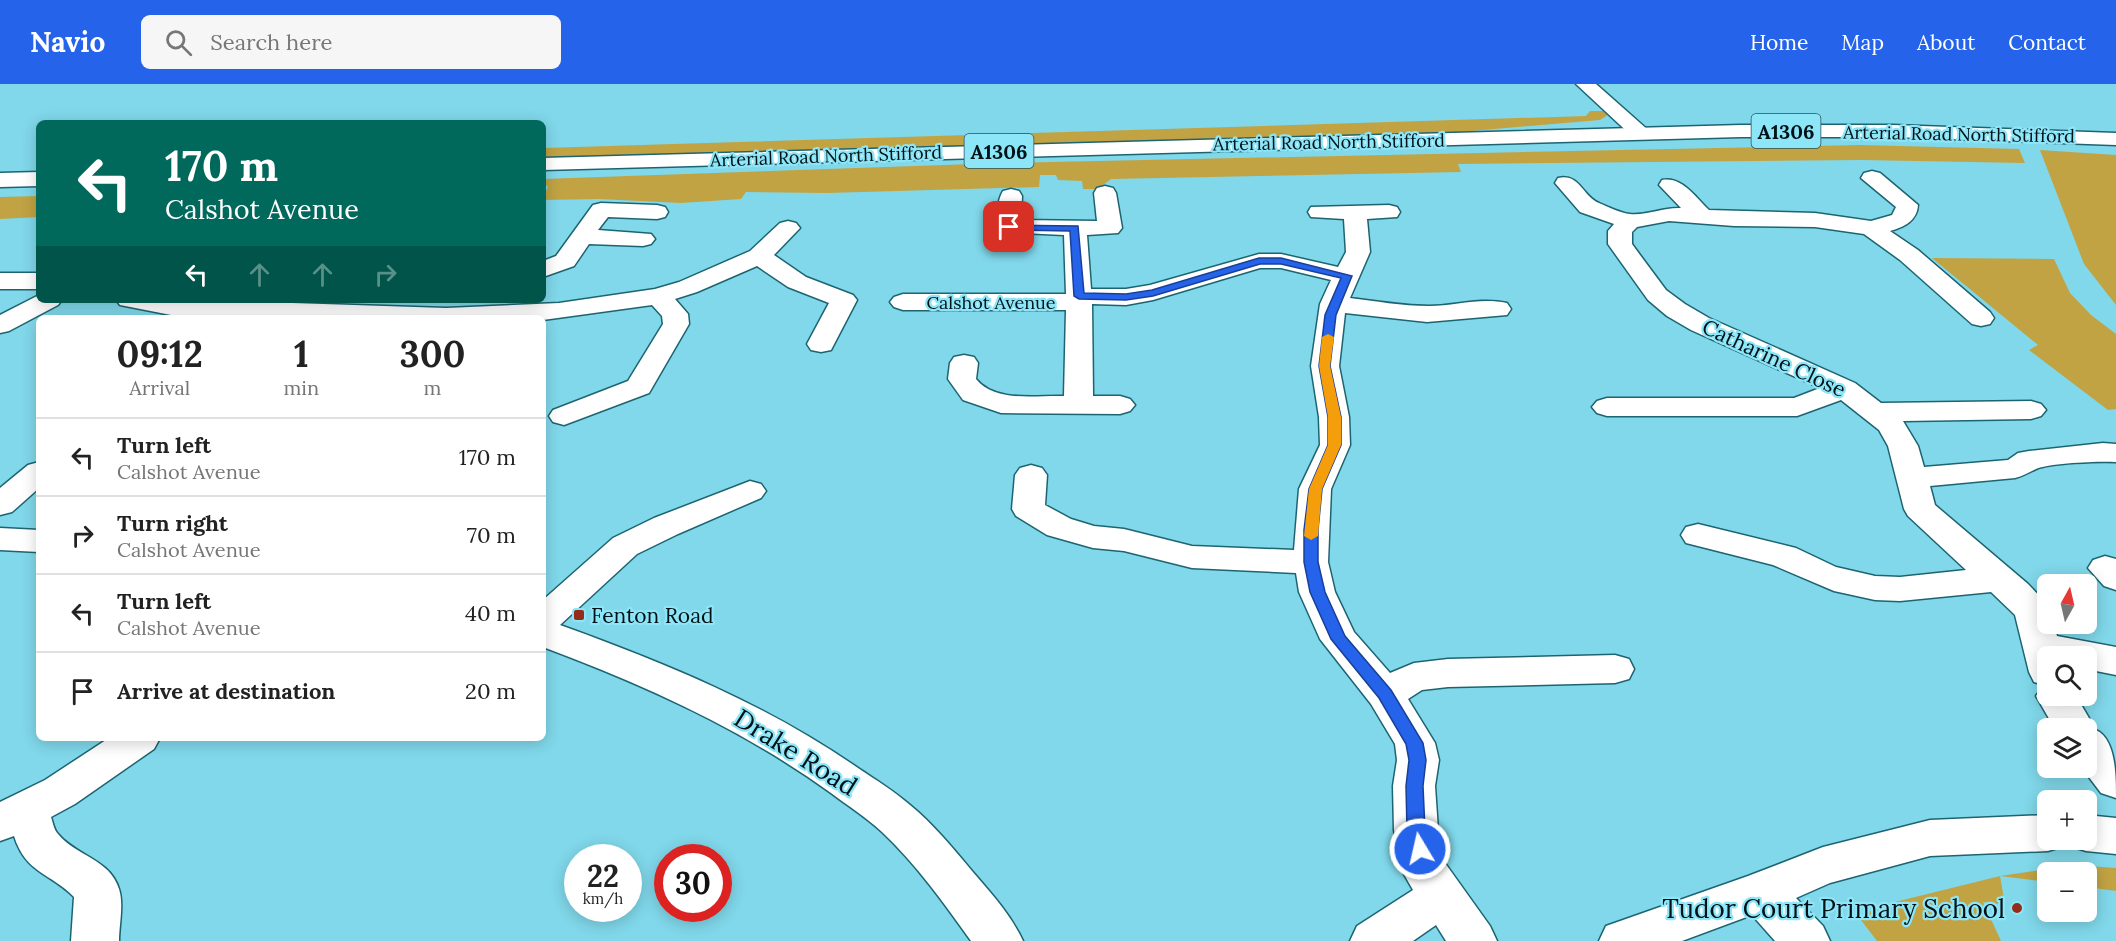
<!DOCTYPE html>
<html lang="en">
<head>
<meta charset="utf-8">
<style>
  :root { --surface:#fff; --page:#f6f6f6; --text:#222; --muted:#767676; --line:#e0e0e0; --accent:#2563eb }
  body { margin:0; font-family:Lora,serif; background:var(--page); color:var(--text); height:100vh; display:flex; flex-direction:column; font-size:22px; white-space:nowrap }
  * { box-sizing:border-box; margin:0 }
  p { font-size:20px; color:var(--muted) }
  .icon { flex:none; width:33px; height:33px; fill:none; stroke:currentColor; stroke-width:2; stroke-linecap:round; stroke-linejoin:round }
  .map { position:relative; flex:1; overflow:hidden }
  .drawer { position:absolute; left:36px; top:231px; width:510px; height:426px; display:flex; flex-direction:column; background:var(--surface); border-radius:9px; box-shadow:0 3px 15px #0003 }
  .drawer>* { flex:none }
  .top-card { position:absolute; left:36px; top:36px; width:510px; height:183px; border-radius:9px; box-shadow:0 3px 15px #0003; background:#00695c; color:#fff; overflow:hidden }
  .needle { width:39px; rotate:8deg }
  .fabs { position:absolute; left:2037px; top:490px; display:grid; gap:12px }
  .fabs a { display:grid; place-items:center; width:60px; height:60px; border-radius:9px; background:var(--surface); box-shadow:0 3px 15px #0003; font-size:30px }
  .speed { position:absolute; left:564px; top:760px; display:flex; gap:12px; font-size:30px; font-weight:700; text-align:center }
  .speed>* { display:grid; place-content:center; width:78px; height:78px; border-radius:50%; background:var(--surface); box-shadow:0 3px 15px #0003; line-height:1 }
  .speed small { font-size:15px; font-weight:400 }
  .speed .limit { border:9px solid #d22; background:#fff; color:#111 }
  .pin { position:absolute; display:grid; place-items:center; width:51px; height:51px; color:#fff; margin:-26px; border-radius:12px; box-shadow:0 3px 9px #0006 }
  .me { position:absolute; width:66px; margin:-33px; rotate:351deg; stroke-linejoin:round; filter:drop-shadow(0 0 4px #0008) }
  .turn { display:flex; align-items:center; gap:21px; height:126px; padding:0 30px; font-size:27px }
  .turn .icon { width:78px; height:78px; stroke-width:2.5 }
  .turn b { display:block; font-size:42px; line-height:51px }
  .lanes { display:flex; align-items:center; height:57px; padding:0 30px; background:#0003; justify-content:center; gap:30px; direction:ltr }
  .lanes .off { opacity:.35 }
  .eta { display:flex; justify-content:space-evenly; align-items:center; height:102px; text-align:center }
  .eta b { font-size:36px; font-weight:700; line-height:42px }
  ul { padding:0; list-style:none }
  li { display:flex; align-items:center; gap:18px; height:78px; padding:0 30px; border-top:2px solid var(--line) }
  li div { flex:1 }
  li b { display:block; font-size:22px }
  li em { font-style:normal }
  header { display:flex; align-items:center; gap:36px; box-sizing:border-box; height:84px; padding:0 30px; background:var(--accent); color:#fff }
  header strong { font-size:28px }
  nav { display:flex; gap:33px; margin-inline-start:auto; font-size:21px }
  .search { width:420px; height:54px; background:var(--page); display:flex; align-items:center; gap:15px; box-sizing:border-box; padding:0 21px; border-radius:9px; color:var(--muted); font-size:22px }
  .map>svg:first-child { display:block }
  .green { fill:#c1a343 }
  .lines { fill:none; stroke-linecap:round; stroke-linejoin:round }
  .minor-casing { stroke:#1d6471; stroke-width:3 }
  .major-casing { stroke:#1d6471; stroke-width:3 }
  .minor { fill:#fff; fill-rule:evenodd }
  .major { fill:#fff; fill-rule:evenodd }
  .route { fill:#2563eb; stroke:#184099; stroke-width:1.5 }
  .slow { fill:#f59e0b }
  .poi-dot { fill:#952c1a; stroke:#8de6f8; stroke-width:2 }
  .labels { text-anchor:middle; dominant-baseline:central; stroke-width:4.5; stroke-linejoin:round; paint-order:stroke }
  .far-street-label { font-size:18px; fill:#001217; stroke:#8de6f8 }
  .shield { fill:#8de6f8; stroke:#2a525a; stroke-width:1.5 }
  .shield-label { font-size:20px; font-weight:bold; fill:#001217 }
  .street-label { font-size:21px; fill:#001217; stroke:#8de6f8 }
  .poi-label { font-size:21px; fill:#001217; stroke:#8de6f8; text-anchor:start }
  .near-street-label { font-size:26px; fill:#001217; stroke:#8de6f8 }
  .near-poi-label { font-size:26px; fill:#001217; stroke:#8de6f8; text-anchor:end }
</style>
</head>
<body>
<header>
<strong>Navio</strong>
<div class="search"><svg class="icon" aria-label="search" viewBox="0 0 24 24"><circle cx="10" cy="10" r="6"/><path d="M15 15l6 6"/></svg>Search here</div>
<nav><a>Home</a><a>Map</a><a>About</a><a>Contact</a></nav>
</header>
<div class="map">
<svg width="2116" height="857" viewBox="0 0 2116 857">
  <rect width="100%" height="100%" fill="#80d8ea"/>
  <path class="green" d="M 1590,27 L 1614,27 L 1600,36 L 1437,50 L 543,75 L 543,64 L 1586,32 Z
    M 1860,61 L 2019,65 L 2025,79 L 1862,76 L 1458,80 L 1461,88 L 1111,95 L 1098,105 L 1083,105 L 1082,97 L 1058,96 L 1056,91 L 1040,91 L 1039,103 L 827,109 L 746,108 L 741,115 L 681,119 L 599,115 L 543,116 L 548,102 L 543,101 L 543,95 L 1002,79 Z
    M 2040,66 L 2116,71 L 2116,221 L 2084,180 Z
    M 39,112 L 39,133 L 0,135 L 0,113 Z
    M 1932,174 L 2054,175 L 2070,209 L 2091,231 L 2116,250 L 2116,325 L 2108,326 L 2029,266 L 2038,261 Z
    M 2074,781 L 2116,784 L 2116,807 L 2087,803 L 2086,789 L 2048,789 L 2047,798 L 2000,792 L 2005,821 L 1983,818 L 2001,857 L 1877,857 L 1861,836 L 1868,828 L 1895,818 L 2000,792 Z"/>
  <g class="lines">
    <defs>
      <path id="minor" d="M 1576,0 L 1596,0 L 1648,46 L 1651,50 L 1648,54 L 1634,54 Z
        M 1872,87 L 1880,89 L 1918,121 C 1917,137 1904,143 1890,147 L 1918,166 L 1990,228 L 1994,234 L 1990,240 L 1981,242 L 1972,240 L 1900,176 L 1864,150 L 1815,143 L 1734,142 L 1669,137 L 1637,143 L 1632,148 L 1632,160 L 1640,171 L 1666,206 L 1685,220 L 1709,234 L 1855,299 L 1881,319 L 2031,317 L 2041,320 L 2046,326 L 2041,332 L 2031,335 L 1903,337 L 1918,362 L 1924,383 L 2008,376 L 2018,369 L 2029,367 L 2103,359 L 2116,360 L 2116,378 C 2100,377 2050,379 2036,385 C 2029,388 2023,392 2015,394 L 1930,402 L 1935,421 L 2028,500 L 2045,518 L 2048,523 L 2048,540 L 2054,540 L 2057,552 L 2116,563 L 2116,591 L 2086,585 L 2086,573 L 2048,573 L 2048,612 L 2076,612 L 2096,646 C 2116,655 2116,692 2116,714 L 2101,709 L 2082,684 L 2086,684 L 2086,645 L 2055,645 L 2036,612 L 2044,601 L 2034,598 L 2029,588 L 2015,531 L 1991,508 L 1900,517 L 1875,516 L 1834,507 L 1773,481 L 1686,459 L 1681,451 L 1686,443 L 1698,440 L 1796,464 L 1836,483 L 1875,492 L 1900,493 L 1966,486 L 1908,432 L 1904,425 L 1888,362 L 1879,346 L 1841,316 L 1797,332 L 1607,332 L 1597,329 L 1592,323 L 1597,317 L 1607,314 L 1794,314 L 1820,304 L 1691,246 L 1667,232 L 1648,216 L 1608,160 L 1608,147 L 1614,140 L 1580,128 L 1555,99 L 1558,94 C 1580,89 1582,112 1599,119 C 1608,123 1621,129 1630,130 C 1645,132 1664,123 1681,124 L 1659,101 L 1662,96 C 1682,92 1696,114 1709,126 L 1815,129 L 1871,137 L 1892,131 L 1896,123 L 1861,94 L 1864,89 Z
        M 1105,102 L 1113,104 L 1116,109 L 1122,144 L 1118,149 L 1087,151 L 1091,205 L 1126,205 L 1150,201 L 1259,170 L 1281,170 L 1338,183 L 1346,168 L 1344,135 L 1311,133 L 1308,128 L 1311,123 L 1389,121 L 1397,123 L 1400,128 L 1397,133 L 1367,135 L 1370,168 L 1350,214 C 1375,217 1402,222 1429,222 C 1455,222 1480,213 1507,219 L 1511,225 L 1507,231 L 1427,238 L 1345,229 L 1339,282 L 1349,333 L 1350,361 L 1331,405 L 1328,478 L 1335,508 L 1354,548 L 1390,589 L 1414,579 L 1448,575 L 1615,571 L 1629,575 L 1634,585 L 1629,595 L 1615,599 L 1448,603 L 1422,606 L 1408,615 L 1435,659 L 1439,676 L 1435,702 L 1438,746 L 1445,779 L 1490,842 L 1497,857 L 1446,857 L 1436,841 L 1413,857 L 1350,857 L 1357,842 L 1413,806 L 1401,785 L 1394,746 L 1393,702 L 1397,676 L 1395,660 L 1371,620 L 1320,555 L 1299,508 L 1296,489 L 1192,484 L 1124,467 L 1093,464 L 1047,451 L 1016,432 L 1012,425 L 1015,391 L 1020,384 L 1031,381 L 1042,384 L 1047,391 L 1045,421 L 1071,435 L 1094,442 L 1124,445 L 1192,462 L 1294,466 L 1299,405 L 1320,361 L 1319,333 L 1311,282 L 1320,220 L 1331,196 L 1281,184 L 1260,184 L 1153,216 L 1126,221 L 1092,220 L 1093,312 L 1120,312 L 1130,315 L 1135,321 L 1130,327 L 1120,330 L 1001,329 L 963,316 L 948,295 L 950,279 L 954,273 L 964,271 L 974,273 L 978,279 L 976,295 C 995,319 1036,311 1064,312 L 1066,226 L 903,226 L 894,223 L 890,218 L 894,213 L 903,210 L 1066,210 L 1064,151 L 1001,148 C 995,139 997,116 1003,107 L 1011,105 L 1019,107 L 1022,112 L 1021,136 L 1097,137 L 1094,109 L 1097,104 Z
        M 601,119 L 657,121 L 665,123 L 668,128 L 665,133 L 657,135 L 608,133 L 598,146 L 651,150 L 655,155 L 651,160 L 643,162 L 589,160 L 574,182 L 543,193 L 543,177 L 556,172 L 593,121 Z
        M 788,137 L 796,139 L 800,144 L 774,171 L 806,193 L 853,211 L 857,216 L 831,266 L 821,268 L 811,266 L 807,260 L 829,219 L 788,203 L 757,182 L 697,208 L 675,215 L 688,230 L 689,240 L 649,309 L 564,341 L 553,338 L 549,332 L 553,326 L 628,297 L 663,240 L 662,232 L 652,221 L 543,236 L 267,234 L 171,231 L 120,221 L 116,216 L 196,216 L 446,224 L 559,219 L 655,205 L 679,198 L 750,167 L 780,139 Z
        M 0,189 L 39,189 L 39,205 L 0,205 Z
        M 39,211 L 39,216 L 62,216 L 58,221 L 9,247 L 0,249 L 0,231 Z
        M 39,378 L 39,404 L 12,428 L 0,431 L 0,404 L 28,381 Z
        M 750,397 L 761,400 L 766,407 L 761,414 L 678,450 L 637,470 L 560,541 C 665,579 766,620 858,684 C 876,696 894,707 910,721 C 933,740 953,764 972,787 C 991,809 1011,831 1023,857 L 971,857 C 944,819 916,780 882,748 C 866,733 848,722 831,709 C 742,645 645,601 543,563 L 543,516 L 613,454 L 654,434 Z
        M 0,444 L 39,446 L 39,468 L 0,466 Z
        M 2105,472 L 2116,475 L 2116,506 L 2104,502 L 2088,484 L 2093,476 Z
        M 109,654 L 160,654 L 154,665 L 75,720 L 51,733 C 53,739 54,746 58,750 C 76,772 110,775 119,805 C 124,820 119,842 119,857 L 71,857 L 74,813 C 51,789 26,790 14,752 L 0,757 L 0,718 L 45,696 Z
        M 2048,731 L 2048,756 L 2066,756 L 2064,762 L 2048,767 L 1930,772 L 1830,799 L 1796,814 L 1823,842 L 1830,857 L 1775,857 L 1752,831 L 1682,857 L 1599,857 L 1606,842 L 1748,792 L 1823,763 L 1930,736 Z
        M 2086,731 L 2116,734 L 2116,770 L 2086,767 L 2070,762 L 2068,756 L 2086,756 Z"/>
      <path id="major" d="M 1741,41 L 1893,41 L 2116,49 L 2116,61 L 1893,53 L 1741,53 L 543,86 L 543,74 Z
        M 39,88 L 39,102 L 0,103 L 0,89 Z"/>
    </defs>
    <use href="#minor" class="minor-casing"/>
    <use href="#major" class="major-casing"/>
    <use href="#minor" class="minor"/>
    <use href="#major" class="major"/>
  </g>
  <path class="route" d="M 1006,141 L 1078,142 L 1084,209 L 1126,210 L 1152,206 L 1259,174 L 1281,174 L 1352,192 L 1336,231 L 1330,282 L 1341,333 L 1341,361 L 1322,405 L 1318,446 L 1318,478 L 1325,508 L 1345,552 L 1391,606 L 1423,659 L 1426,676 L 1423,702 L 1425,746 L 1429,765 L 1426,771 L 1420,773 L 1413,771 L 1407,746 L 1406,702 L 1409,676 L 1406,660 L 1379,614 L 1331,555 L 1310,508 L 1304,478 L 1304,446 L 1309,405 L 1328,361 L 1328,333 L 1319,282 L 1325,231 L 1341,194 L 1281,180 L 1260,180 L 1153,212 L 1126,216 L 1079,215 L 1074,212 L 1070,147 L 1009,146 L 1004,143 Z"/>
  <path class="slow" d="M 1328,250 L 1334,253 L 1330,282 L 1341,333 L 1341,361 L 1322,405 L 1318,452 L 1311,456 L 1304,452 L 1309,405 L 1328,361 L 1328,333 L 1319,282 L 1322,253 Z"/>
  <g class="poi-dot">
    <rect x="573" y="525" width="12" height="12" rx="3"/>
    <circle cx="2017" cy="824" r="6"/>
  </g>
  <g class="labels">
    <g class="far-street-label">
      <text transform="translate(1959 50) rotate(1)">Arterial Road North Stifford</text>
      <text transform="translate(1329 58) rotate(-1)">Arterial Road North Stifford</text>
      <text transform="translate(826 72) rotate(-2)">Arterial Road North Stifford</text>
      <text x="991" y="218">Calshot Avenue</text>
    </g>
    <g class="shield">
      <rect x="1751.5" y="30" width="69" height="34" rx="4.5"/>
      <rect x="964.5" y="50" width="69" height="34" rx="4.5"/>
    </g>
    <g class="shield-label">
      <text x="1786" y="47">A1306</text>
      <text x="999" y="67">A1306</text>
    </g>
    <g class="street-label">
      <text transform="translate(1774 274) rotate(25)">Catharine Close</text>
    </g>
    <g class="poi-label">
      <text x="591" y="531">Fenton Road</text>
    </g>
    <g class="near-street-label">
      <text transform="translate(796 668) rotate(32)">Drake Road</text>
    </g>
    <g class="near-poi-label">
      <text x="2005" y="824">Tudor Court Primary School</text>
    </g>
  </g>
</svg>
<div class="fabs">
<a><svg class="needle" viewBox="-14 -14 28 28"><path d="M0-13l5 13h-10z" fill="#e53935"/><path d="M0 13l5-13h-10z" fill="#767676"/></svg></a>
<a><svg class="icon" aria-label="search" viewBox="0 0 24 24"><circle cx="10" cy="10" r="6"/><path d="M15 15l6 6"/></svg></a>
<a><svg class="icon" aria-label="layers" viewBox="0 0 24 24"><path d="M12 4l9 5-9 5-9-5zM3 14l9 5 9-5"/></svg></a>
<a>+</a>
<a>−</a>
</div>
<div class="speed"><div>22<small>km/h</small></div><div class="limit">30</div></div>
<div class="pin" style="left:1009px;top:143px;background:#d93025"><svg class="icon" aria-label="arrive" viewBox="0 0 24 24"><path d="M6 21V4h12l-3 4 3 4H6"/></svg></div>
<svg class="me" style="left:1420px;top:765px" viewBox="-20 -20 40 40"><circle r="17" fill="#2563eb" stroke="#fff" stroke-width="3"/><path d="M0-11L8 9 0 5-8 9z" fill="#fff"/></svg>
<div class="top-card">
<div class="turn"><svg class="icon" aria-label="left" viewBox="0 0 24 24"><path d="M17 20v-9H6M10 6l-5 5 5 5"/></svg><div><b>170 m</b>Calshot Avenue</div></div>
<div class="lanes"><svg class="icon" aria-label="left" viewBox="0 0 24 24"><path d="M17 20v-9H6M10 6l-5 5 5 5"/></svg><svg class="icon off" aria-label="ahead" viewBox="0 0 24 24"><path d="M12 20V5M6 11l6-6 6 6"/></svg><svg class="icon off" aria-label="ahead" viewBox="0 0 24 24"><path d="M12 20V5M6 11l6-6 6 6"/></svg><svg class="icon off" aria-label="right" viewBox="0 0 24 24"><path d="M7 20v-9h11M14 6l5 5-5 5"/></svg></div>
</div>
<section class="drawer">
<div class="eta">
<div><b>09:12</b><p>Arrival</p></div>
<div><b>1</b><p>min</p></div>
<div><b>300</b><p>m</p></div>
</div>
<ul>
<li><svg class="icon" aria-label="left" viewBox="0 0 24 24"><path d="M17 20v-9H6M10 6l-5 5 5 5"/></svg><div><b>Turn left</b><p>Calshot Avenue</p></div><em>170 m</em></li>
<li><svg class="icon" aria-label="right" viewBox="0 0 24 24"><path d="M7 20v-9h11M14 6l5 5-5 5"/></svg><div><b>Turn right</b><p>Calshot Avenue</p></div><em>70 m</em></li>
<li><svg class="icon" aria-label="left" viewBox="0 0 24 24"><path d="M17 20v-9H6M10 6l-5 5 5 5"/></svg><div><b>Turn left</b><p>Calshot Avenue</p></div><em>40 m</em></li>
<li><svg class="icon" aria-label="arrive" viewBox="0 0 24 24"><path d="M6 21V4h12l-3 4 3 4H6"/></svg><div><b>Arrive at destination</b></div><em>20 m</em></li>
</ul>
</section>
</div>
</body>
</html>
